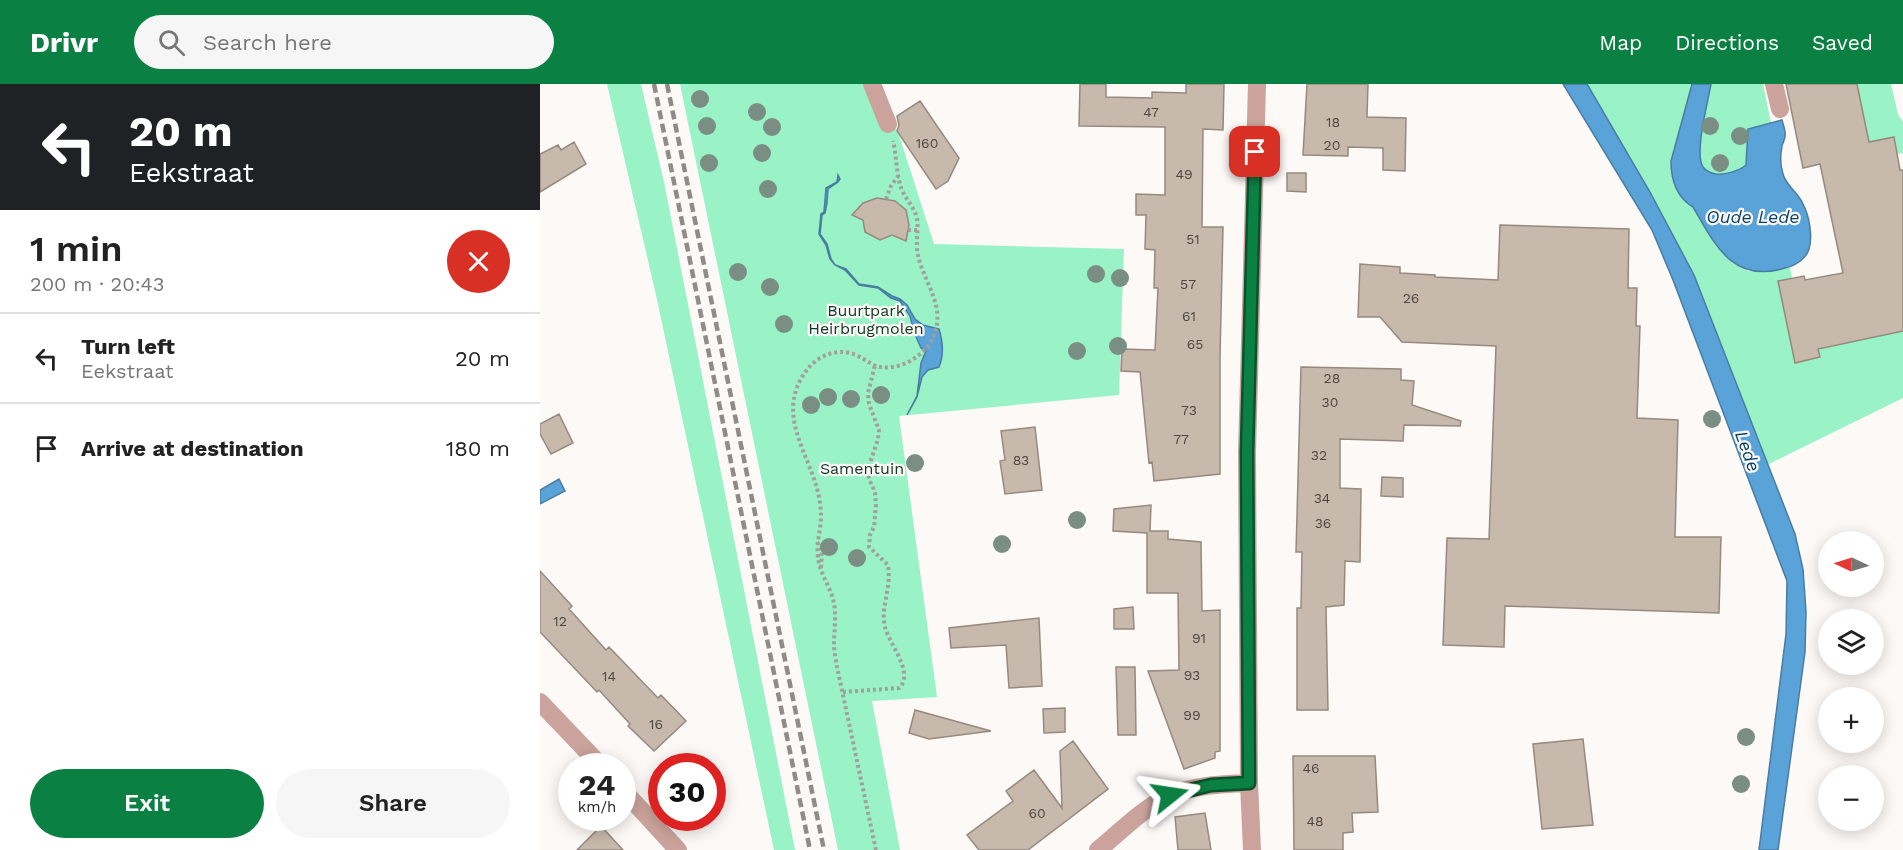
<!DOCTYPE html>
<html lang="en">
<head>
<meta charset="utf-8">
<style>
  :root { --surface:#fff; --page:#f6f6f6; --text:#222; --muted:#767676; --line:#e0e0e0; --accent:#0b8043 }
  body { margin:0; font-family:"Work Sans",sans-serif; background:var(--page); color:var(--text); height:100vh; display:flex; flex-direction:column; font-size:22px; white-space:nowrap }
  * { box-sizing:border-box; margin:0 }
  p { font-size:20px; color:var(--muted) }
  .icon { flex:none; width:33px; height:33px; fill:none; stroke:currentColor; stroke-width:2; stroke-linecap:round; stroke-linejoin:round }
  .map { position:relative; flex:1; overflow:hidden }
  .drawer { display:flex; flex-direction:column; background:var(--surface); width:540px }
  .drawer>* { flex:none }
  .top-card { background:#202124; color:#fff; overflow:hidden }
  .needle { width:39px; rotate:274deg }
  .tools { position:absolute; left:1278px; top:447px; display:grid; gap:12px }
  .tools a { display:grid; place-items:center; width:66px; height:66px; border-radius:50%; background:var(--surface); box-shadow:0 3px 15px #0003; font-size:30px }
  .speed { position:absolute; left:18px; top:669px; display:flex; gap:12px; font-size:30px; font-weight:700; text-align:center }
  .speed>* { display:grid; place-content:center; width:78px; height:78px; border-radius:50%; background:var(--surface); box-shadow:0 3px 15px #0003; line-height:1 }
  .speed small { font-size:15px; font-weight:400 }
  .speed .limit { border:9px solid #d22; background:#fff; color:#111 }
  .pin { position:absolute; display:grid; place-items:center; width:51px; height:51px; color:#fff; margin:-26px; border-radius:12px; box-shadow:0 3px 9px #0006 }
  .me { position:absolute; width:66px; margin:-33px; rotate:75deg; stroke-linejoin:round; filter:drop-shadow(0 0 4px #0008) }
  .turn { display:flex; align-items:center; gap:21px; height:126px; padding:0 30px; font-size:27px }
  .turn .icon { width:78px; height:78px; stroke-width:2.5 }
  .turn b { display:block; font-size:42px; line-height:51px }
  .round { display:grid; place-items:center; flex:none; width:63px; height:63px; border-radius:32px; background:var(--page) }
  .summary { display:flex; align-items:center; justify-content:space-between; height:102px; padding:0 30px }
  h1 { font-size:36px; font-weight:600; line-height:45px }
  .action { display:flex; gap:12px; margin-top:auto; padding:12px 30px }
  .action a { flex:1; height:69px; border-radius:36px; background:var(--accent); color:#fff; font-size:24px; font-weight:600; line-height:69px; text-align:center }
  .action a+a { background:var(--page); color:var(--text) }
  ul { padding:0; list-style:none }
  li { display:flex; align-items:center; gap:18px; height:90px; padding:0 30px; border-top:2px solid var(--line) }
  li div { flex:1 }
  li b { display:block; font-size:22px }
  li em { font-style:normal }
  header { display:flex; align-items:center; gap:36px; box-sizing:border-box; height:84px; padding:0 30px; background:var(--accent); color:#fff }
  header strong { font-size:28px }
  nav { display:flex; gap:33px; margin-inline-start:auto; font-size:21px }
  .search { width:420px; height:54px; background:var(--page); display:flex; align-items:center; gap:15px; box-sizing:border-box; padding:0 21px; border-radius:33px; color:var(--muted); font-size:22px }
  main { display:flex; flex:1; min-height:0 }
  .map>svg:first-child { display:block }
  .green { fill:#99f3c6 }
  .water { fill:#59a3d9; stroke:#4a7ca1; stroke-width:1.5 }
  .building { fill:#c7b9ac; stroke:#97897e; stroke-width:1.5 }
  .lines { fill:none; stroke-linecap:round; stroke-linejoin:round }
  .path { stroke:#a39f9c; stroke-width:4; stroke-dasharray:3 3; stroke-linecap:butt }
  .minor { stroke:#cba39c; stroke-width:18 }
  .rail { stroke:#908b88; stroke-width:4.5; stroke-dasharray:9 4.5; stroke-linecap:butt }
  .tree { fill:#7a8e84 }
  .route-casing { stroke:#07532c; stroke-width:15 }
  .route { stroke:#0b8043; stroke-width:10 }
  .labels { text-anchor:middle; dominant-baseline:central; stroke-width:4.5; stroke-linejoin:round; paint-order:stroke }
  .number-label { font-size:14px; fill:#4f4741 }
  .park-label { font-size:16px; fill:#0f3726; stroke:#fcf9f7 }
  .water-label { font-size:18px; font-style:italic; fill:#084367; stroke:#fcf9f7 }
</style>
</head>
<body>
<header>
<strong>Drivr</strong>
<div class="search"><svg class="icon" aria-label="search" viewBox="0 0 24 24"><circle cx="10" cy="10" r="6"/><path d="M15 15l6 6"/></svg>Search here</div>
<nav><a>Map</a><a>Directions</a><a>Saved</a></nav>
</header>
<main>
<section class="drawer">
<div class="top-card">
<div class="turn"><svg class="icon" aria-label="left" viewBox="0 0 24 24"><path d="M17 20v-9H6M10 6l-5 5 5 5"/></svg><div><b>20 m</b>Eekstraat</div></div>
</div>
<div class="summary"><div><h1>1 min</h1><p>200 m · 20:43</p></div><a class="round" style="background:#d93025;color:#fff"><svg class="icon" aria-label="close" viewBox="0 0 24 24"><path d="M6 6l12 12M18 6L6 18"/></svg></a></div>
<ul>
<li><svg class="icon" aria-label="left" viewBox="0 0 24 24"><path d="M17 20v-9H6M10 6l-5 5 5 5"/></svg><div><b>Turn left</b><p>Eekstraat</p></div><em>20 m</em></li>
<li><svg class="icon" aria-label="arrive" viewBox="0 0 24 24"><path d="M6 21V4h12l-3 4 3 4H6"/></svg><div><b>Arrive at destination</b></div><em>180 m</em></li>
</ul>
<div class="action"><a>Exit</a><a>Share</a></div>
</section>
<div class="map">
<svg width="1363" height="766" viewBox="0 0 1363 766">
  <rect width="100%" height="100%" fill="#fcf9f7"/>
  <path class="green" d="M 67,0 L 101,0 L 124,98 L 255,766 L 234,766 L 116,211 Z
    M 140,0 L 341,0 L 350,36 L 358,48 L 394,160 L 584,165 L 579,311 L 359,332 L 397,613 L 332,617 L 360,766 L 298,766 Z
    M 1047,0 L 1152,0 L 1131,77 L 1147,120 L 1153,123 L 1177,163 L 1208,187 L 1231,187 L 1250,183 L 1252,194 L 1238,198 L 1243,223 L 1248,222 L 1255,278 L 1280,273 L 1278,265 L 1363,247 L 1363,314 L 1227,381 L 1154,191 L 1110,108 Z
    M 1171,0 L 1223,0 L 1231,39 L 1208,46 L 1206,81 C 1199,87 1185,91 1175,90 C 1171,89 1166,87 1163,83 C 1154,69 1168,18 1171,0 Z
    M 1317,0 L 1351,0 L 1358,30 L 1363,38 L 1363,69 L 1357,70 L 1354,53 L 1329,58 Z"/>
  <path class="water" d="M 1023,0 L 1047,0 L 1110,108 L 1154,191 L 1255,450 L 1263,485 L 1266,528 L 1265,568 L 1238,766 L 1219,766 L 1246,550 L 1247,497 L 1133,196 L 1112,146 Z
    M 1152,0 L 1171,0 C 1168,18 1154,69 1163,83 C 1166,87 1171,89 1176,90 C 1185,91 1199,87 1206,81 L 1208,45 L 1242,36 C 1243,40 1245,45 1245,49 C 1246,54 1243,58 1242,62 C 1240,72 1240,81 1243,90 C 1246,102 1258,108 1263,120 C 1269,131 1273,152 1269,165 C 1266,175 1255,182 1245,184 C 1193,200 1175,161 1153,123 C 1136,113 1131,96 1131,77 Z
    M 298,91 L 300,95 L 298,98 L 288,105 L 287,119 L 285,129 L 282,131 L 280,150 L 287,160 L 291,175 L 295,181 L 306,185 L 319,200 L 338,203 L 352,212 L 360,215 L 367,221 L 375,235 L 383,241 L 399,245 C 403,258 404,271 399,283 L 388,286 L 382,293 L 377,313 L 367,331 L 377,312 L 381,279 L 386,267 L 381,264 L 374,248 L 370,232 L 360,217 L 351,214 L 338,204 L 319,201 L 305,186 L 295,181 L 290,175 L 286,161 L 279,150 L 281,130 L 284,128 L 286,104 L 297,98 Z
    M 19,395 L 25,407 L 0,420 L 0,406 Z"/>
  <path class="building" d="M 540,0 L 566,0 L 566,13 L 612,14 L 612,8 L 646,9 L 646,0 L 684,0 L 683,46 L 663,45 L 662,143 L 683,143 L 680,273 L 680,390 L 614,397 L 612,378 L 609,379 L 600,288 L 581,287 L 582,265 L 615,266 L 618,204 L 614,204 L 615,166 L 605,165 L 606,131 L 596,131 L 596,110 L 625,111 L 625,43 L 539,42 Z
    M 767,0 L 828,0 L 827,33 L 866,34 L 865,87 L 843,86 L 843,64 L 808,63 L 808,72 L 763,71 Z
    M 1246,0 L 1317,0 L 1329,58 L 1354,53 L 1360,86 L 1363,86 L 1363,247 L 1278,265 L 1280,273 L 1255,279 L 1238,197 L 1264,192 L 1265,196 L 1303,189 L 1280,80 L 1263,84 Z
    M 380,17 L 419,74 L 408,97 L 396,105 L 357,47 L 359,41 L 357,32 Z
    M 34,58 L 46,80 L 0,108 L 0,70 L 18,61 L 21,66 Z
    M 747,89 L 766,89 L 766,108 L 747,107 Z
    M 337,114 L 355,117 L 366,126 L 369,141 L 366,157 L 352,151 L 340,156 L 325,148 L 323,136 L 312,131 L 323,119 Z
    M 960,141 L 1089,145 L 1088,204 L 1097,204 L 1096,242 L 1100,242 L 1097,334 L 1138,336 L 1135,453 L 1181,453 L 1179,529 L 965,522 L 964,563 L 903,561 L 907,454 L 949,455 L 956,262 L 862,258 L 840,233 L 818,233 L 820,180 L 860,183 L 860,189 L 895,191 L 895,193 L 958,196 Z
    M 761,283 L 861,285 L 861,296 L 874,297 L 872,321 L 921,337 L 920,342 L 864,341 L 863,357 L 800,355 L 800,404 L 821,405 L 820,478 L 805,477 L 804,521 L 786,523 L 788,626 L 757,626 L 757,524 L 761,524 L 762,468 L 756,468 Z
    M 19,330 L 33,359 L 11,370 L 0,350 L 0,340 Z
    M 495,343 L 502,406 L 465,410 L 460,377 L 465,376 L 461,347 Z
    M 842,393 L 863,394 L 863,413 L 841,412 Z
    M 611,421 L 610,447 L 628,447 L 628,455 L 661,458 L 662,527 L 680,526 L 680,667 L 675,668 L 675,674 L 644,685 L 608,587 L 639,586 L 638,509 L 607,509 L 607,449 L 573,447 L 574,425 Z
    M 0,487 L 32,522 L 29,525 L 66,566 L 69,563 L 118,614 L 121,611 L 146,637 L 114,667 L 88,642 L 90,640 L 59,606 L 57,608 L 0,548 Z
    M 593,523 L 594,545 L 574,545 L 574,525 Z
    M 499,534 L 502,602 L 469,604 L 466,561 L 411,564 L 409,544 Z
    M 576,583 L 595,583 L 596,651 L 578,651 Z
    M 525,624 L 525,648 L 504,649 L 503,625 Z
    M 375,626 L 451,647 L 389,655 L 369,649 Z
    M 1043,655 L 1053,741 L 1002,745 L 993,660 Z
    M 533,657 L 568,705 L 488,766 L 439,766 L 427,751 L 473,717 L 466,707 L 494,686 L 522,724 L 520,667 Z
    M 753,672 L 835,672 L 838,728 L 812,729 L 813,748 L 803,749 L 803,766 L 754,766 Z
    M 665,729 L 671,766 L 638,766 L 635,733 Z
    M 61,742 L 83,766 L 37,766 Z"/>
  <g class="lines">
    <path class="path" d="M 346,115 L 351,102 L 358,92
      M 368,146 L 377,146
      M 277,458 L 282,466 L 281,486
      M 303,608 L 359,604 C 375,589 349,560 345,543 C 340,522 352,505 348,481 L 329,463 L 330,451 L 334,443 L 336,421 L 335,408 L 329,395 L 328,385 L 338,355 L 339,346 L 329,320 L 328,309 L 335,281
      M 336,766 L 297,583 C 296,576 294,568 294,561 C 294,546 297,530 293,515 C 289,500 279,488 278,473 C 276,458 281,446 281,432 C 281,422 279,411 276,401 C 266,368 243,335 258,301 C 268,277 291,261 316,271 C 323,274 329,279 336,282 C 356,288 381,275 391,257 C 409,225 384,200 378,171 C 375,159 379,146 377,134 C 374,123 367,117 362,106 C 356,92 357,73 353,57"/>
    <path class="minor" d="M 332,0 L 348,40
      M 1234,0 L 1240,25
      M 0,618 L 61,682
      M 82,705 L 138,766
      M 558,766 C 580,748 602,725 627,713 C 653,701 681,700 709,699
      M 712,766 L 709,699 L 707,368 L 717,0"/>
    <path class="rail" d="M 114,0 L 270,766
      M 127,0 L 284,766"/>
  </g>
  <g class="tree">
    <circle cx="160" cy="15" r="9"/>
    <circle cx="217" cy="28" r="9"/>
    <circle cx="167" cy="42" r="9"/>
    <circle cx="1170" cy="42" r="9"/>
    <circle cx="232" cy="43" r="9"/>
    <circle cx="1200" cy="52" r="9"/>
    <circle cx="222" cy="69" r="9"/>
    <circle cx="169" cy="79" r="9"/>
    <circle cx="1180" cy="79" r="9"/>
    <circle cx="228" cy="105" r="9"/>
    <circle cx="198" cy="188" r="9"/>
    <circle cx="556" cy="190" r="9"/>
    <circle cx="580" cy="194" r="9"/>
    <circle cx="230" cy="203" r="9"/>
    <circle cx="244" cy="240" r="9"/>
    <circle cx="578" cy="262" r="9"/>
    <circle cx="537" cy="267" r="9"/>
    <circle cx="341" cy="311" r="9"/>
    <circle cx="288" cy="313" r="9"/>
    <circle cx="311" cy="315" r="9"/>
    <circle cx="271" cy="321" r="9"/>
    <circle cx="1172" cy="335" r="9"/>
    <circle cx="375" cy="379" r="9"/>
    <circle cx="537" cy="436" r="9"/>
    <circle cx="462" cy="460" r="9"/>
    <circle cx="289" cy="463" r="9"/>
    <circle cx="317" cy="474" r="9"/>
    <circle cx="1206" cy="653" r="9"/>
    <circle cx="1201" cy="700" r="9"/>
  </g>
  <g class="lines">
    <defs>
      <path id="route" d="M 630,711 L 671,701 L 709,699 L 707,368 L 715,68"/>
    </defs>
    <use href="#route" class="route-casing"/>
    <use href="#route" class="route"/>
  </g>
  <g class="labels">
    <g class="number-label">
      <text x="611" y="28">47</text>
      <text x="793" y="38">18</text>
      <text x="387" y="59">160</text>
      <text x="792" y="61">20</text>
      <text x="644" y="90">49</text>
      <text x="653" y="155">51</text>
      <text x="648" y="200">57</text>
      <text x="871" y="214">26</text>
      <text x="649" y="232">61</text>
      <text x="655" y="260">65</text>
      <text x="792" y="294">28</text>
      <text x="790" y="318">30</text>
      <text x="649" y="326">73</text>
      <text x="641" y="355">77</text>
      <text x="779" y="371">32</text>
      <text x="481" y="376">83</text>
      <text x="782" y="414">34</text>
      <text x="783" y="439">36</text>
      <text x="20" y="537">12</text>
      <text x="659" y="554">91</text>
      <text x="652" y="591">93</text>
      <text x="69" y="592">14</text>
      <text x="652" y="631">99</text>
      <text x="116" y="640">16</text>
      <text x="771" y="684">46</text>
      <text x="497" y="729">60</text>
      <text x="775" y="737">48</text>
    </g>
    <g class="park-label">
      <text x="326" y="226">Buurtpark<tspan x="326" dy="18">Heirbrugmolen</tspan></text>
      <text x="322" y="384">Samentuin</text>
    </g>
    <g class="water-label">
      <text x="1213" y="132">Oude Lede</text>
      <text transform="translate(1208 367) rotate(70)">Lede</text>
    </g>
  </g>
</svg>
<div class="tools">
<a><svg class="needle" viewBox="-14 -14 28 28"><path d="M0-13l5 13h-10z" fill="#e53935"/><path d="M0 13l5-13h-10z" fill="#767676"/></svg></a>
<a><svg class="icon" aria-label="layers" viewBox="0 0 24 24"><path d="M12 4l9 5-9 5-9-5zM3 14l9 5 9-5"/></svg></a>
<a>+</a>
<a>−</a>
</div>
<div class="speed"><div>24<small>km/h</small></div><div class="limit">30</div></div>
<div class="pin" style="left:715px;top:68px;background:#d93025"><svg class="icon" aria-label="arrive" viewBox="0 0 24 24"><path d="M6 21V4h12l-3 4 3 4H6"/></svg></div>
<svg class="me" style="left:630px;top:711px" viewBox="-20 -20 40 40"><path d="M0-17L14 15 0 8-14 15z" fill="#0b8043" stroke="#fff" stroke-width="4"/></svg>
</div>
</main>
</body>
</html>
